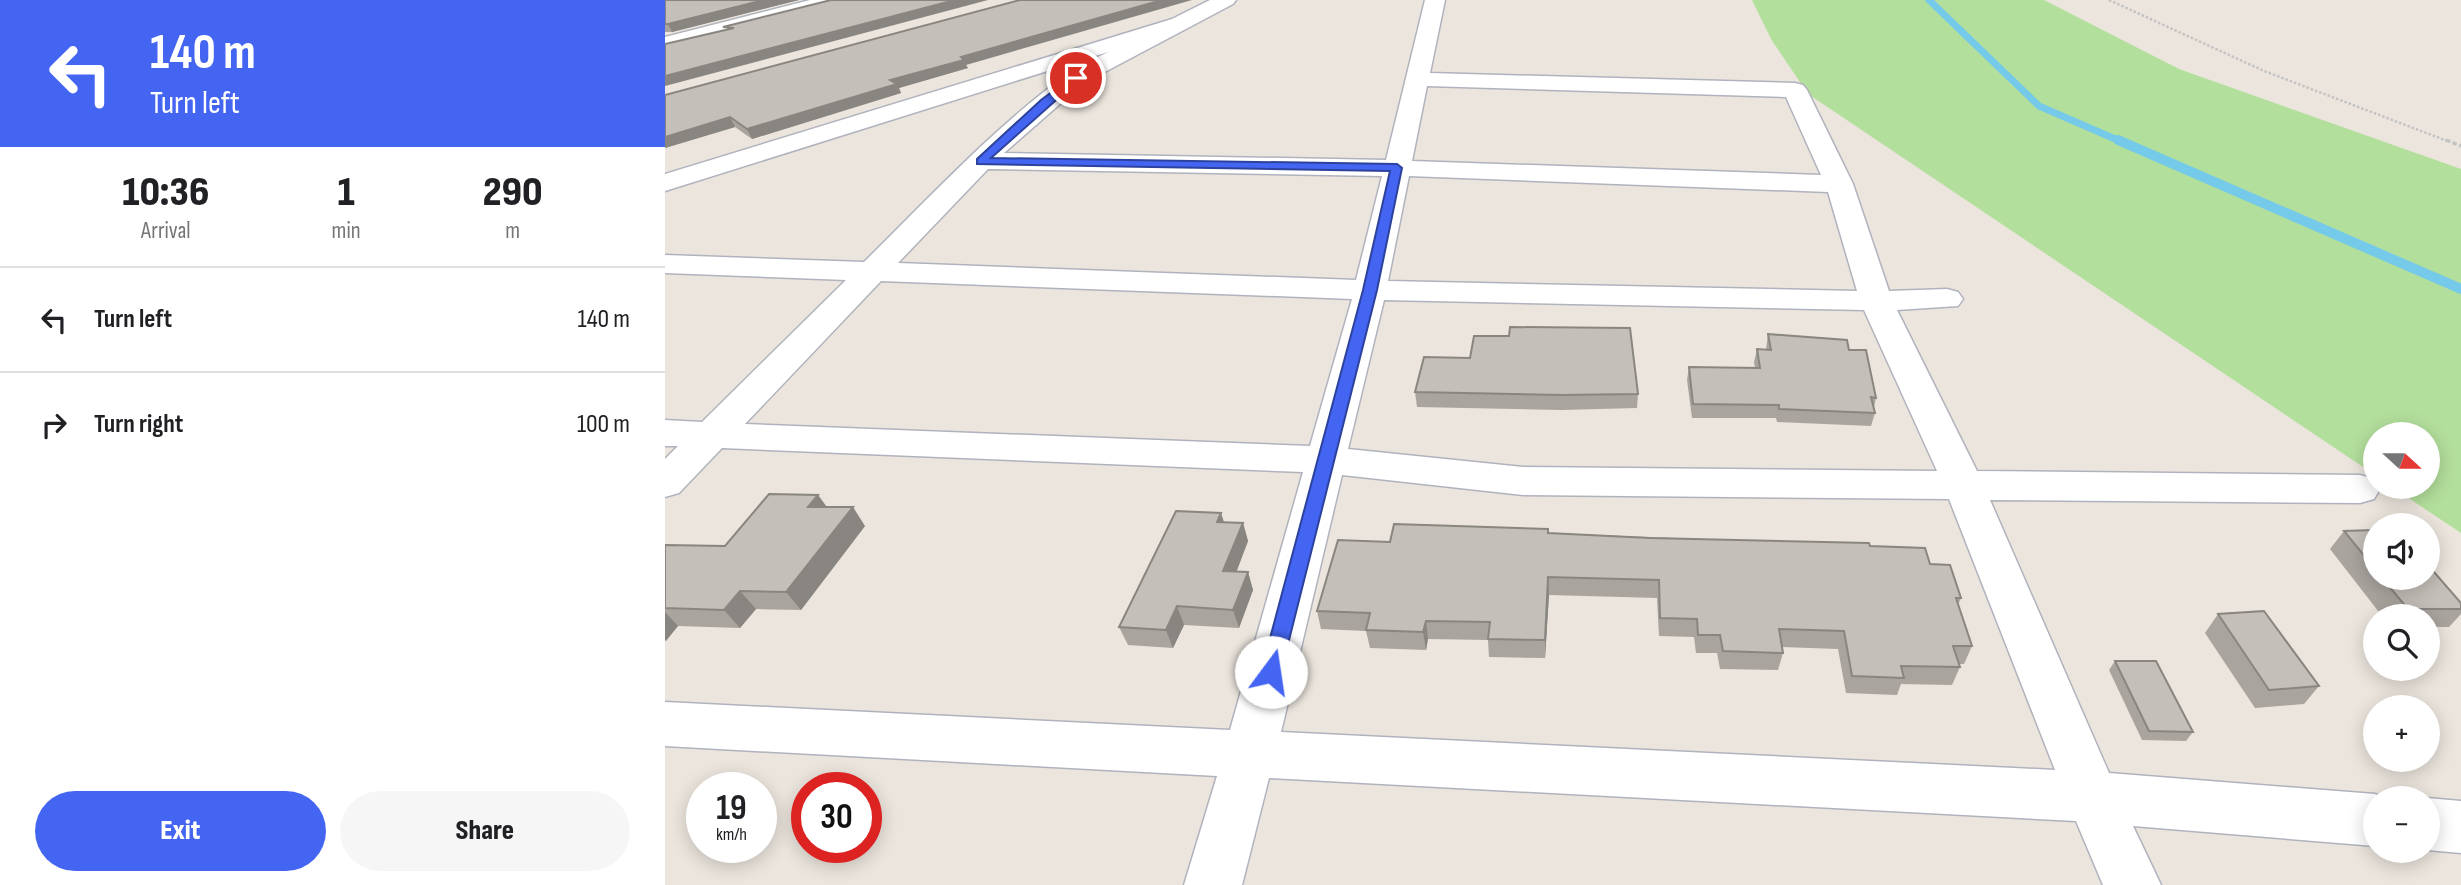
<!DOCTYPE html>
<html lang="en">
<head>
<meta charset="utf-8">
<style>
  :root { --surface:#fff; --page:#f6f6f6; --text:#202124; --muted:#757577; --line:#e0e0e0; --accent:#4465f1 }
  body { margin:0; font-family:"Sofia Sans Condensed",sans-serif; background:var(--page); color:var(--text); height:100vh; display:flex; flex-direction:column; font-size:26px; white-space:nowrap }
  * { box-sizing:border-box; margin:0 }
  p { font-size:23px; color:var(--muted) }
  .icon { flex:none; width:38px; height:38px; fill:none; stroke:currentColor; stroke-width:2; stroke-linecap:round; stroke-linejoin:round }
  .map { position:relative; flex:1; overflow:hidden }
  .side { display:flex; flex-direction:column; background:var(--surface); width:665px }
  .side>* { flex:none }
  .banner { background:#4465f1; color:#fff; overflow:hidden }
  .needle { width:46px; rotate:111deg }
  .buttons { position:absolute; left:1698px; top:422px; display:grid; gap:14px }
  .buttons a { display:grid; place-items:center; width:77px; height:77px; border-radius:50%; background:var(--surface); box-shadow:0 4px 18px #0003; font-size:35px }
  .speed { position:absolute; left:21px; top:772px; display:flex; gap:14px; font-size:35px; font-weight:700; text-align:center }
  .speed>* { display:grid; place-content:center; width:91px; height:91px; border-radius:50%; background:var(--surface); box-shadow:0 4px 18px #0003; line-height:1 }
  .speed small { font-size:18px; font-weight:400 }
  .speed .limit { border:10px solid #d22; background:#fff; color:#111 }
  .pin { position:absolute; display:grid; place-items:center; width:60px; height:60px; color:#fff; margin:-30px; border:4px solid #fff; border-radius:50%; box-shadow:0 2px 7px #0007 }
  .me { position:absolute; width:77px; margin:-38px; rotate:14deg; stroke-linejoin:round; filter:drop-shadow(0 0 5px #0008) }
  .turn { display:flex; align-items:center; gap:24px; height:147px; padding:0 35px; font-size:32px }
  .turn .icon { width:91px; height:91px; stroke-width:2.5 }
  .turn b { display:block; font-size:49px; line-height:60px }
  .eta { display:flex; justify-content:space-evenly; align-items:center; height:119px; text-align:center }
  .eta b { font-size:42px; font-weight:800; line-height:49px }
  .cta { display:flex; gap:14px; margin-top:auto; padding:14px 35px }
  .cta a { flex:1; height:80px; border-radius:42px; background:var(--accent); color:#fff; font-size:28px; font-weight:800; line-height:80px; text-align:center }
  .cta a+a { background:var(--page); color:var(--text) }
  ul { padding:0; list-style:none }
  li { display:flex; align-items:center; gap:21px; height:105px; padding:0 35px; border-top:2px solid var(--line) }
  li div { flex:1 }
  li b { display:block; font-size:26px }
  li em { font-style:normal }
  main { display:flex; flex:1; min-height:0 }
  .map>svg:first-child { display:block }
  .green { fill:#b3df9c }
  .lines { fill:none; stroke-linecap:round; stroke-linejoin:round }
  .stream-far1 { stroke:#75cae9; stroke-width:7 }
  .stream { stroke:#75cae9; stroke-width:10 }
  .minor-casing { stroke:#b0b3bd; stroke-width:3 }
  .path-far1 { stroke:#c3c3c3; stroke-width:2.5; stroke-dasharray:2.5 2; stroke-linecap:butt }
  .path { stroke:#c3c3c3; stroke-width:3.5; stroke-dasharray:4.5 2.5; stroke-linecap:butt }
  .minor { fill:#fff; fill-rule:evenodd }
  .wall { fill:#a9a49e }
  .shaded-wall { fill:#898681 }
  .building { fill:#c4bfb8; stroke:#898681; stroke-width:2 }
  .route { fill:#4465f1; stroke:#2c429d; stroke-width:2 }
</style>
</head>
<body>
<main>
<section class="side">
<div class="banner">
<div class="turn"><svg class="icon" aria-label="left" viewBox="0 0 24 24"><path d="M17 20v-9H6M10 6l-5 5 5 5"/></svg><div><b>140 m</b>Turn left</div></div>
</div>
<div class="eta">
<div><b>10:36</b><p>Arrival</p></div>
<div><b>1</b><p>min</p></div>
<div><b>290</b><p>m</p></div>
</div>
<ul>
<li><svg class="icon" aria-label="left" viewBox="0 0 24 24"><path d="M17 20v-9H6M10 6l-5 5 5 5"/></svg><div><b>Turn left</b></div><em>140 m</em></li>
<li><svg class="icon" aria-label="right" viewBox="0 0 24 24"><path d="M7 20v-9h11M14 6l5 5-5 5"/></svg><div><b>Turn right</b></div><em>100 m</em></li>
</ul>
<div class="cta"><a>Exit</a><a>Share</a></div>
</section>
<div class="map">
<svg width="1796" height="885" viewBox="0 0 1796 885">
  <rect width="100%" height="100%" fill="#ebe5dd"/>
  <path class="green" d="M 1087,0 L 1379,0 L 1514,69 L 1796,169 L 1796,533 L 1727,487 L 1762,486 L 1762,434 L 1710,434 L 1710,475 L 1143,94 L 1106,39 Z"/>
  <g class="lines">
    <path class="stream-far1" d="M 1264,0 L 1374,106 L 1457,142"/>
    <path class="stream" d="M 1453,140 L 1796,289"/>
    <defs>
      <path id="minor" d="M 145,0 L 178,0 L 175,4 L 0,49 L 0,37 Z
        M 545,0 L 571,0 L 568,4 L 419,83 L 339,153 L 721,160 L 760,0 L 780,0 L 765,73 L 1130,83 L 1138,85 L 1142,90 L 1188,184 L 1224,291 L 1282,289 L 1293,292 L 1298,299 L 1293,306 L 1232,310 L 1312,471 L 1695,475 L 1709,479 L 1710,486 L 1715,489 L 1709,499 L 1695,503 L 1325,500 L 1444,773 L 1710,794 L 1720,798 L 1710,798 L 1710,846 L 1468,826 L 1496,885 L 1438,885 L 1411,821 L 604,778 L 577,885 L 519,885 L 552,776 L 0,746 L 0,702 L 565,730 L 638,472 L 57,448 L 14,493 L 0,497 L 0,459 L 13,446 L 0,446 L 0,420 L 37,422 L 181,280 L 0,273 L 0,255 L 199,262 C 264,198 327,129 401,75 C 413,66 429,59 443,52 L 0,191 L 0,174 L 507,19 ZM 762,86 L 1121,97 L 1156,175 L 747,161 ZM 323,169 L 717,176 L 691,280 L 233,263 ZM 744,176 L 1163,192 L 1192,291 L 723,281 ZM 216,281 L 687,299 L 645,446 L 80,424 ZM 719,300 L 1199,310 L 1272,471 L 858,467 L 683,449 ZM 677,475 L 858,495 L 1284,499 L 1390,770 L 616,732 Z
        M 1762,798 L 1796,801 L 1796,853 L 1762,850 Z"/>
    </defs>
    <use href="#minor" class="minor-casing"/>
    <path class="path-far1" d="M 1444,0 L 1599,71 L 1785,142"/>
    <path class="path" d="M 1781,140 L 1796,146"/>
    <use href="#minor" class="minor"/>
  </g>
  <path class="wall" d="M 0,0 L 134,0 L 7,32 L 0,32 Z
    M 301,65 L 303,68 L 234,88 L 236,93 L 87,139 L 70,127 L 0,148 L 0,95 Z
    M 1103,334 L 1184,350 L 1211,398 L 1209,407 L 1210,413 L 1206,426 L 1112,422 L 1111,418 L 1027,418 L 1022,380 L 1024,367 L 1090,368 L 1089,362 L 1092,349 L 1101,349 Z
    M 750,392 L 973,394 L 972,408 L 896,410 L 752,407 Z
    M 153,495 L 162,507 L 200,526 L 136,610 L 91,609 L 75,628 L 13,626 L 0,641 L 0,545 L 60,546 Z
    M 559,522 L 578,523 L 583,541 L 571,572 L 583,572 L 588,590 L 574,628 L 519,625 L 508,648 L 463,645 L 454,627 Z
    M 1710,530 L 1710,578 L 1762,578 L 1796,603 L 1796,614 L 1784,627 L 1762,627 L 1762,616 L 1717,616 L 1665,549 L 1679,531 Z
    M 883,533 L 1205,546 L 1265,564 L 1296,598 L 1293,605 L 1307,646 L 1299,664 L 1294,664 L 1295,667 L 1287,685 L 1236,684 L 1232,695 L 1181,693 L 1173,649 L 1117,647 L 1118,653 L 1113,670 L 1055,669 L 1052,653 L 1031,653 L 1029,637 L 994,636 L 992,598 L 884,595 L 880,658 L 824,657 L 823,640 L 763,639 L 761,650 L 705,648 L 701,631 L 656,629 L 652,611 L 725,542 Z
    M 1553,614 L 1654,686 L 1639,704 L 1590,708 L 1540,633 Z
    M 1450,661 L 1528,732 L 1521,741 L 1477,740 L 1444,670 Z"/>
  <path class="shaded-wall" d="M 99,0 L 134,0 L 7,32 L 3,24 Z
    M 290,0 L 323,0 L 0,86 L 0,76 Z
    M 497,0 L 527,0 L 301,65 L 303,68 L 234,88 L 236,93 L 87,139 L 82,129 L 225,80 L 296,57 Z
    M 65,117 L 70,127 L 0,148 L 0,137 Z
    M 153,495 L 166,513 L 143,507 Z
    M 188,507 L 200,526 L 136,610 L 121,592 Z
    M 556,513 L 562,531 L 552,522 Z
    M 578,523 L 583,541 L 565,589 L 558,571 Z
    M 583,572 L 588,590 L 574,628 L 568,610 Z
    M 883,577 L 884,595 L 880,658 L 880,640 Z
    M 75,591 L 91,609 L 75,628 L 59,610 Z
    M 512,606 L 519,625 L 508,648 L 501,630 Z
    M 0,612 L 13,626 L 1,641 L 0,640 Z
    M 761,621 L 763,639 L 761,650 L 758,632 Z"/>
  <path class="building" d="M 0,0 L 99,0 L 3,24 L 0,24 Z
    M 166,0 L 290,0 L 0,76 L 0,44 L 69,28 L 58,27 Z
    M 355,0 L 497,0 L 296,57 L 299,60 L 225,80 L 232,84 L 82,129 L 65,117 L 0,137 L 0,95 Z
    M 845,327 L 965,328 L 973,394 L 896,395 L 750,392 L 759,357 L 805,358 L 809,336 L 844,336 Z
    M 1103,334 L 1182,340 L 1184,350 L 1201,350 L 1211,398 L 1206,397 L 1210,413 L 1114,409 L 1114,405 L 1028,404 L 1024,367 L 1095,368 L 1092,349 L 1106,350 Z
    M 104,494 L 153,495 L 143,507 L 188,507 L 121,592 L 75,591 L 59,610 L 0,608 L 0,545 L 60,546 Z
    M 511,511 L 556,513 L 552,522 L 578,523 L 558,571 L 583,572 L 568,610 L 512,606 L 501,630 L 454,627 Z
    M 729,524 L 883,529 L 883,533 L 985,538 L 1204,543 L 1205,546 L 1260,548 L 1265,564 L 1285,565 L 1296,598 L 1291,598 L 1307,646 L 1288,646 L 1295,667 L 1236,666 L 1239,678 L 1187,676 L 1179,631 L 1114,629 L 1118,653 L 1058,651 L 1055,635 L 1033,635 L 1032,619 L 995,618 L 994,580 L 883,577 L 880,640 L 823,639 L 825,622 L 761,621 L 758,632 L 701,630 L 705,613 L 652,611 L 673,540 L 725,542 Z
    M 1710,530 L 1710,569 L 1679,531 Z
    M 1762,564 L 1796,603 L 1796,609 L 1743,609 L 1717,578 L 1762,578 Z
    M 1599,611 L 1654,686 L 1604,690 L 1553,614 Z
    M 1450,661 L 1491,661 L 1528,732 L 1484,731 Z"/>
  <path class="route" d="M 408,76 L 416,78 L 326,158 L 732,164 L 737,168 L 712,290 L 616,672 L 613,678 L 606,681 L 599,678 L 596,672 L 698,290 L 725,171 L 312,164 L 312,159 L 376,100 Z"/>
</svg>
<div class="buttons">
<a><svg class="needle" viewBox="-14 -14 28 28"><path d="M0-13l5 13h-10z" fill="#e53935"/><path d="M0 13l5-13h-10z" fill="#757577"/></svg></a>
<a><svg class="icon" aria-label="sound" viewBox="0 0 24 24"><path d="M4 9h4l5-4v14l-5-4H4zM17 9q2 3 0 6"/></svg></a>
<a><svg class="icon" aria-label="search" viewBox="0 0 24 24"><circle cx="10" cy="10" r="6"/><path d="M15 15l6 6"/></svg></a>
<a>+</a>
<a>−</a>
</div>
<div class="speed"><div>19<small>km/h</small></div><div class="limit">30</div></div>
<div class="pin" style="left:411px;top:78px;background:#d93025"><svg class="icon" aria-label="arrive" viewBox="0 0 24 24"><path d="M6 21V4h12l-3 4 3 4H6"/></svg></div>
<svg class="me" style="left:606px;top:672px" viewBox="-20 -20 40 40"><circle r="19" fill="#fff"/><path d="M0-13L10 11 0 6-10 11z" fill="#4465f1"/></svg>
</div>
</main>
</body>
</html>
